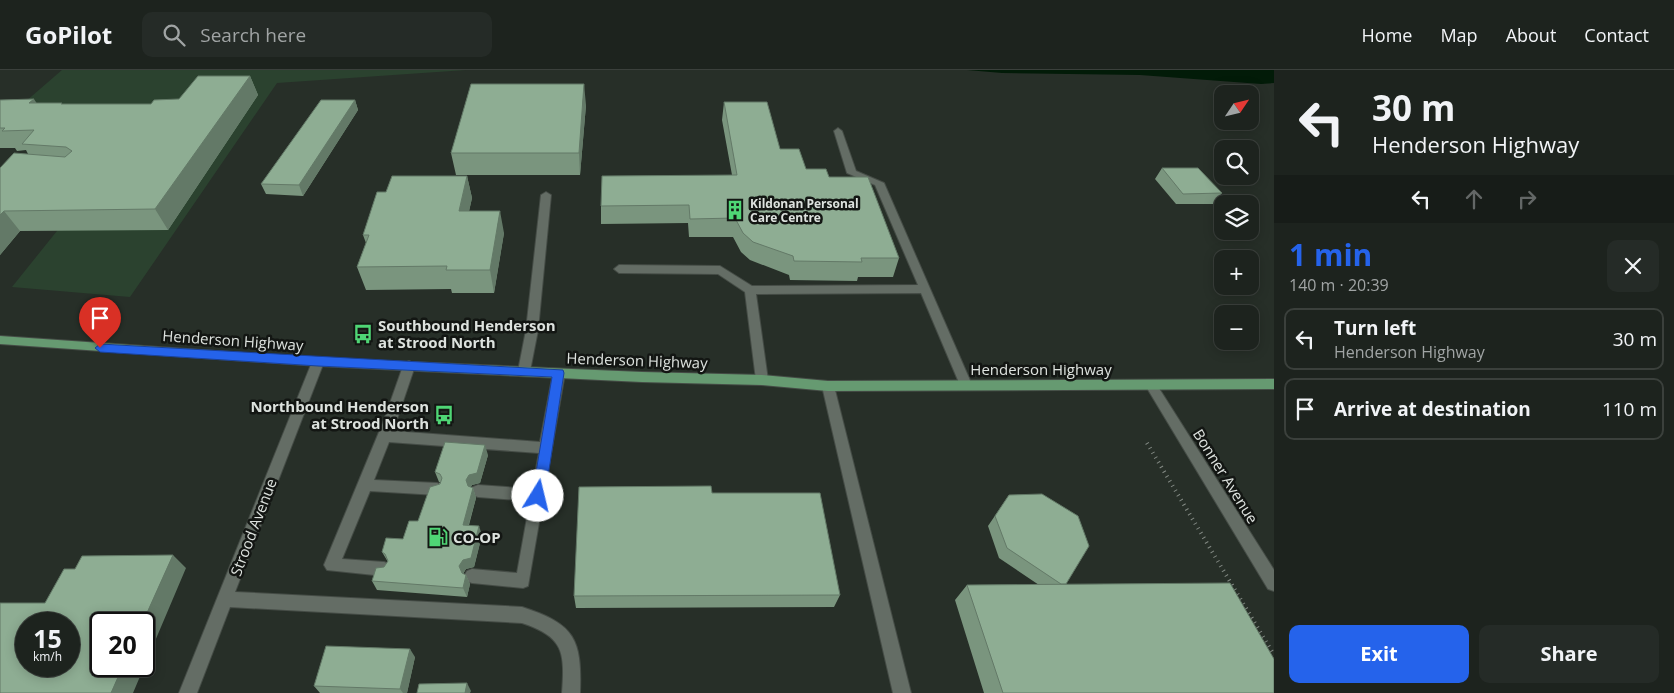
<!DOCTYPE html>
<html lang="en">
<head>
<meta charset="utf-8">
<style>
  :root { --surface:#1d231e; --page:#252b27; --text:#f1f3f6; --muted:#a0a4a4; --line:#3b403c; --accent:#2563eb }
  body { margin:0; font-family:"Open Sans",sans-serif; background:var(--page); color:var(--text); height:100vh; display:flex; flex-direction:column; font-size:19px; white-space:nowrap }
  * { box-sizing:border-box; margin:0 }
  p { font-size:16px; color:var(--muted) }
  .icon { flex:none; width:28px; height:28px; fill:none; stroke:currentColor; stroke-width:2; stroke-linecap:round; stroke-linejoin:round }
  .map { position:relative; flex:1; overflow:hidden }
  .panel { display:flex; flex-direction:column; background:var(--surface); width:400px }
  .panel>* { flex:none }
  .top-card { background:#1d231e; color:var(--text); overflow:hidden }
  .needle { width:32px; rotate:55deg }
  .buttons { position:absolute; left:1214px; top:15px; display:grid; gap:10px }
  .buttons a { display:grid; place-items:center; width:45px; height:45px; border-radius:10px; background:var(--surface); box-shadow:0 2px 12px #0003,0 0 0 1px var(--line); font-size:25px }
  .speed { position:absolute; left:15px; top:542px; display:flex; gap:10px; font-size:25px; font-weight:700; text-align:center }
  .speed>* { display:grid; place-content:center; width:65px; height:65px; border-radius:50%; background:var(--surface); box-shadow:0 2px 12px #0003,0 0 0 1px var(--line); line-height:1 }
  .speed small { font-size:12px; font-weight:400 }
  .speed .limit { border:2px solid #111; border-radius:8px; background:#fff; color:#111 }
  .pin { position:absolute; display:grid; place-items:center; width:42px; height:42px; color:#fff; margin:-51px -21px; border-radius:50% 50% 50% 0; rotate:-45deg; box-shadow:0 0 5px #0007 }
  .pin .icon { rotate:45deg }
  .me { position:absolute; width:55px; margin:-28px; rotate:9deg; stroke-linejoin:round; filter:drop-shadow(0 0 4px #0008) }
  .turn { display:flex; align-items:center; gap:18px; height:105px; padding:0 15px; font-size:22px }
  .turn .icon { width:65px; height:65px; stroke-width:2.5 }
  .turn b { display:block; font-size:35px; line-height:42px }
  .lanes { display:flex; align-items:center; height:48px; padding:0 15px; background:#0003; justify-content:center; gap:25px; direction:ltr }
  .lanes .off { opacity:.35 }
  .round { display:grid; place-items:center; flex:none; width:52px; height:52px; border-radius:10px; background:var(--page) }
  .summary { display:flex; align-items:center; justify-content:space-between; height:85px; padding:0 15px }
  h1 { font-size:30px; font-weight:700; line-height:38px; color:var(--accent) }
  .cta { display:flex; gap:10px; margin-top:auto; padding:10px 15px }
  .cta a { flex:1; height:58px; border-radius:10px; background:var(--accent); color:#fff; font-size:20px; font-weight:700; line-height:58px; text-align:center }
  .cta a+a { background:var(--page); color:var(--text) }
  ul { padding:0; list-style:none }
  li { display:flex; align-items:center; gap:15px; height:62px; margin:0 10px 8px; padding:0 5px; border:2px solid var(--line); border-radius:10px }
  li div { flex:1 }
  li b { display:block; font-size:19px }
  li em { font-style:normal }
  header { display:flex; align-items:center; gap:30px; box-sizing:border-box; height:70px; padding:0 25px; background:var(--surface); border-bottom:1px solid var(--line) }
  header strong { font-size:24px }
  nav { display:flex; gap:28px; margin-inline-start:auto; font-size:18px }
  .search { width:350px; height:45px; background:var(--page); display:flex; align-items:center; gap:12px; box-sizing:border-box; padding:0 18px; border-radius:10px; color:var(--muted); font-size:19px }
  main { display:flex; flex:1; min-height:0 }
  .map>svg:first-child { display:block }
  .green { fill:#2b422f }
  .water { fill:#021b08 }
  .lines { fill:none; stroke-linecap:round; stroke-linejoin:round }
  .minor-casing { stroke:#454c46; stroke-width:2 }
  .major-casing { stroke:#454c46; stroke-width:2 }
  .path { stroke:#828983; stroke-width:4; stroke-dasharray:1 4.5; stroke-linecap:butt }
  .minor { fill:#646d65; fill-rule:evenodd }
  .major { fill:#669a71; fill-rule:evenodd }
  .wall { fill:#7a957e }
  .shaded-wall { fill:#637967 }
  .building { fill:#8ead93; stroke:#637967; fill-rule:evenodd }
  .route { fill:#2563eb; stroke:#184099 }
  .labels { text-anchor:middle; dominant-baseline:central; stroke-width:5; stroke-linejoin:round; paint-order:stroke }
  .far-poi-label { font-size:12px; font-weight:bold; fill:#dde2de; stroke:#131613; text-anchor:start }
  .poi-label { font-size:15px; font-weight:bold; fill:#dde2de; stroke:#131613; text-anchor:start }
  .street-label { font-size:15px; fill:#dde2de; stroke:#131613 }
</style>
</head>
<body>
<header>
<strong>GoPilot</strong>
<div class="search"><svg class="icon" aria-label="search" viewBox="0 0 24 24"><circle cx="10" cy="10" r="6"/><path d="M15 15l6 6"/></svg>Search here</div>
<nav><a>Home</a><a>Map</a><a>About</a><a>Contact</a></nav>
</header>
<main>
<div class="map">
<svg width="1274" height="623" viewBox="0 0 1274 623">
  <rect width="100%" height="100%" fill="#272f28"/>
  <path class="green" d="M 62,0 L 466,0 L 277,13 L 130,227 L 12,217 L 154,40 L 25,32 Z"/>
  <path class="water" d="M 967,0 L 1274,0 L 1274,13 L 1261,14 L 1140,5 L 1002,3 Z"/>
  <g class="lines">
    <defs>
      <path id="minor" d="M 838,58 L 842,61 L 856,101 L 884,113 L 972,315 L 970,318 L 962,318 L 960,315 L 921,223 L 756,224 L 768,310 L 766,313 L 758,313 L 756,310 L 745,222 L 718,204 L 619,203 L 614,199 L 619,195 L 720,196 L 752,216 L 918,215 L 875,115 L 847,103 L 834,61 Z
        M 546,122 L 551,125 L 538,260 L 530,301 L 528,304 L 520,304 L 518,301 L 526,260 L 541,125 Z
        M 318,288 L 324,292 L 235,522 L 522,537 C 575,554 582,569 580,623 L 562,623 C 565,582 564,567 522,553 L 230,537 L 197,623 L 179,623 L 312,292 Z
        M 409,291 L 413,293 L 415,296 L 393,361 L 540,372 L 553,303 L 555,300 L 563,300 L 565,303 L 528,516 L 523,518 L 472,513 L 467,511 L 464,506 L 467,501 L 472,499 L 517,503 L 530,431 L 478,427 L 473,425 L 471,421 L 473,417 L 478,415 L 532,419 L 539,383 L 389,372 L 374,410 L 437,413 L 442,415 L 444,419 L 442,423 L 437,425 L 370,421 L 342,489 L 384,492 L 389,494 L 392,499 L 389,504 L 384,506 L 327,500 L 324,495 L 384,350 L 403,296 L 405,293 Z
        M 1151,310 L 1155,312 L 1274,500 L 1274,521 L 1268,519 L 1147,318 L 1145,315 L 1147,312 Z
        M 828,311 L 832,313 L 834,316 L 911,623 L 893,623 L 822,316 L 824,313 Z"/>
      <path id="major" d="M 0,266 L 318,288 L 642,302 L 762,305 L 828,311 L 1274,309 L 1274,319 L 828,321 L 762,315 L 642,312 L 318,296 L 0,274 Z"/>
    </defs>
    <use href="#minor" class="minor-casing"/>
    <use href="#major" class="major-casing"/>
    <path class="path" d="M 1147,373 L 1274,585"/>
    <use href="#minor" class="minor"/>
    <use href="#major" class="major"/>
  </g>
  <path class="wall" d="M 250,6 L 258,25 L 168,160 L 20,161 L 0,185 L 0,98 L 28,84 L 26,80 L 17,81 L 15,78 L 0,78 L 0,30 L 36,33 L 63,34 L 151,34 L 179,29 Z
    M 355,30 L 358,40 L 303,126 L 266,124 L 261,114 Z
    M 724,32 L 780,79 L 806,99 L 829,107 L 899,188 L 893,207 L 858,207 L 857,211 L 790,210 L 789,205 L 750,190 L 741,182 L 733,167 L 689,167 L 688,153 L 601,154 L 601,136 L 732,105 L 722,50 Z
    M 586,35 L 580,105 L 456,105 L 451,83 Z
    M 1162,98 L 1222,123 L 1214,134 L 1176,134 L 1155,109 Z
    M 467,106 L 472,128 L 469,141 L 504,163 L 494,223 L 452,223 L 451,219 L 366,220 L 357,197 L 366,173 L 363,165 L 386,122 Z
    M 488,385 L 480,413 L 472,415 L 471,417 L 473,418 L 476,428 L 469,455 L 482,465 L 474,497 L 466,499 L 463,504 L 466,505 L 470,514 L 467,527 L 377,520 L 372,511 L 388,492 L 382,482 L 403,469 L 418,451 L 440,412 L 439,412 L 435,402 Z
    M 712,423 L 840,525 L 834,537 L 576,538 L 574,526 Z
    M 1009,425 L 1065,514 L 1274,623 L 984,623 L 955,530 L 967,515 L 1039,515 L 999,488 L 988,456 Z
    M 415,587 L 407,623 L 320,623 L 314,616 Z"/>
  <path class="shaded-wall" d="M 250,6 L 258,25 L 168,160 L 155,139 Z
    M 584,14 L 586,35 L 580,105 L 579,83 Z
    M 34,29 L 47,49 L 29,33 Z
    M 355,30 L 358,40 L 303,126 L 299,115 Z
    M 467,106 L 472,128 L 464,164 L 459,141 Z
    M 4,141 L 20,161 L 0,185 L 0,145 Z
    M 500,141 L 504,163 L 494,223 L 490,200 Z
    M 485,375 L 488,385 L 480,413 L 472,415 L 469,420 L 466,410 Z
    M 473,418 L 476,428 L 466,464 L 463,455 Z
    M 479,456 L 482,465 L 474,497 L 466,499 L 462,505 L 459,496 Z
    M 173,485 L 186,498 L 133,623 L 111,623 L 123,596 L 144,596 L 144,554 L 142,554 Z
    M 466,505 L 470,514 L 467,527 L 463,518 Z
    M 410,579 L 415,587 L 407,623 L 403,623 L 400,619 Z
    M 467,613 L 471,621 L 470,623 L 465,623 Z"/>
  <path class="building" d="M 198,6 L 250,6 L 155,139 L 4,141 L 0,145 L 0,98 L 14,83 L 65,87 L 72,81 L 66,77 L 22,74 L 34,60 L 2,61 L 5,58 L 0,58 L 0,30 L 34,29 L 29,33 L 62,33 L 61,34 L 151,34 L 154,30 L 179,29 Z
    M 471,14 L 584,14 L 579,83 L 451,83 Z
    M 321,30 L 355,30 L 299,115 L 261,114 Z
    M 724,32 L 767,32 L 780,79 L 799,79 L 806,99 L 826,99 L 829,107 L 868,107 L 899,188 L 861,188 L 862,192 L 794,191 L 793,186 L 753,172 L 743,163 L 735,148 L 690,149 L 689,135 L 601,136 L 602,106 L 737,105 Z
    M 1162,98 L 1198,98 L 1222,123 L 1183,124 Z
    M 392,106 L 467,106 L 459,141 L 500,141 L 490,200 L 446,200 L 447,196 L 357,197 L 369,165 L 363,165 L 377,122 L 386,122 Z
    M 445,372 L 485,375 L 477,403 L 469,405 L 466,410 L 468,416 L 473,418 L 463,455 L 479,456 L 471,488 L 463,490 L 459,496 L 462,503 L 466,505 L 463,518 L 372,511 L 376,498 L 384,497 L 388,491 L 385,484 L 382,482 L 386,468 L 403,469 L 409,451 L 418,451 L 430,417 L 440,414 L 442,408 L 440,404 L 435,402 Z
    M 711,416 L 712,423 L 820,423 L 840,525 L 574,526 L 579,417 Z
    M 1042,424 L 1078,446 L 1089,476 L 1066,514 L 1061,514 L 1007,478 L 995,446 L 1009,425 Z
    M 173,485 L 142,554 L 101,554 L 101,596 L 123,596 L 111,623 L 0,623 L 0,533 L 45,533 L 64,499 L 75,499 L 82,486 ZM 26,554 L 69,554 L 69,596 L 26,596 Z
    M 1230,513 L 1274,589 L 1274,623 L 1003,623 L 967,515 Z
    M 326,576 L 410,579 L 400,619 L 314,616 Z
    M 467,613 L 465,623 L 417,623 L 419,614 Z"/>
  <path class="route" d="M 100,274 L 563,300 L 564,303 L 545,426 L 543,430 L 538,432 L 534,430 L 532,426 L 552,307 L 318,296 L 100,282 L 95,278 Z"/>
  <defs>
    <symbol id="building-bare" viewBox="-9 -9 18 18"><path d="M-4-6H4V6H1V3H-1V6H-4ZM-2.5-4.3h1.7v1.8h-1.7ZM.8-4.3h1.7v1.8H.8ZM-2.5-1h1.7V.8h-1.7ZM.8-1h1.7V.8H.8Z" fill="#4fd675" stroke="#131613" stroke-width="2.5" paint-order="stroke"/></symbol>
    <symbol id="bus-bare" viewBox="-9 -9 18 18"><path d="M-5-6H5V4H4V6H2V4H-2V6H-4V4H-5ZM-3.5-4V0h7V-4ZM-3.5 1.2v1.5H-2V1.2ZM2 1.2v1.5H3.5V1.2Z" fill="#4fd675" stroke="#131613" stroke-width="2.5" paint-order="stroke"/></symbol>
    <symbol id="fuel-bare" viewBox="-9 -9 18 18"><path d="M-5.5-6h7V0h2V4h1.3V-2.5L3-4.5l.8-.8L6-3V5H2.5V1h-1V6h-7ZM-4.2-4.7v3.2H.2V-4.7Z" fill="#4fd675" stroke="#131613" stroke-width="2.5" paint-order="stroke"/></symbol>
  </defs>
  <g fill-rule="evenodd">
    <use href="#building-bare" x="721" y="126" width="28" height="28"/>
    <use href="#bus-bare" x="349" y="250" width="28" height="28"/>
    <use href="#bus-bare" x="430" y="331" width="28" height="28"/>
    <use href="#fuel-bare" x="424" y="453" width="28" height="28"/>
  </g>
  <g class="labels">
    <g class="far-poi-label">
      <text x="750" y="133">Kildonan Personal<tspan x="750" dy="14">Care Centre</tspan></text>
    </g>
    <g class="poi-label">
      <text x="378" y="255">Southbound Henderson<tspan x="378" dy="17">at Strood North</tspan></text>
      <text x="429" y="336" text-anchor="end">Northbound Henderson<tspan x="429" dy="17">at Strood North</tspan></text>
      <text x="453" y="467">CO-OP</text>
    </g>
    <g class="street-label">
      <text transform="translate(233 270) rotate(4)">Henderson Highway</text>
      <text transform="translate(637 290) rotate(2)">Henderson Highway</text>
      <text x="1041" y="299">Henderson Highway</text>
      <text transform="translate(1226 406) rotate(58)">Bonner Avenue</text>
      <text transform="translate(253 457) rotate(-69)">Strood Avenue</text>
    </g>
  </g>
</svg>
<div class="buttons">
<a><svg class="needle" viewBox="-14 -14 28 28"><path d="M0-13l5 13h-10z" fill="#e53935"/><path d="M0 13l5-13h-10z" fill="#a0a4a4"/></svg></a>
<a><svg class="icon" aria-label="search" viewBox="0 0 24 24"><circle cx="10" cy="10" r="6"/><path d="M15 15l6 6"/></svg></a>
<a><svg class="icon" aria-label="layers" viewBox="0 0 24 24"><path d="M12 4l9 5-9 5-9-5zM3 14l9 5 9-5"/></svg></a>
<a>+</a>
<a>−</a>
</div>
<div class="speed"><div>15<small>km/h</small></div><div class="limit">20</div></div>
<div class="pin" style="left:100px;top:278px;background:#d93025"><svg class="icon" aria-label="arrive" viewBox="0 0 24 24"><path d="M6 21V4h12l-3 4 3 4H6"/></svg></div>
<svg class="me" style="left:538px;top:426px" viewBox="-20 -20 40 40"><circle r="19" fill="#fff"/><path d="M0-13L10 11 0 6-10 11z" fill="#2563eb"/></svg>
</div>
<section class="panel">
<div class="top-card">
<div class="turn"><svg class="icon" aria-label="left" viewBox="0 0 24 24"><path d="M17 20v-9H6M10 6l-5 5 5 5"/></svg><div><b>30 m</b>Henderson Highway</div></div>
<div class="lanes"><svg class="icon" aria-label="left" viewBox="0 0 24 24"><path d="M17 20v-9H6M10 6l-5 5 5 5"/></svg><svg class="icon off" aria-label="ahead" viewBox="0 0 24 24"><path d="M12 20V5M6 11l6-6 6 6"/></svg><svg class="icon off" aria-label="right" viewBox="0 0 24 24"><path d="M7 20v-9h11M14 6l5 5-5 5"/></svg></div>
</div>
<div class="summary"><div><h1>1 min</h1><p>140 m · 20:39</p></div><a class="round"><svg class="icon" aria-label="close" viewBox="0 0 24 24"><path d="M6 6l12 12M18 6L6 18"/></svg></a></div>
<ul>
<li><svg class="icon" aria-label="left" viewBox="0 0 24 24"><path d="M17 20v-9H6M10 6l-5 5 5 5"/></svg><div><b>Turn left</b><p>Henderson Highway</p></div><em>30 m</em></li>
<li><svg class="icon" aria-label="arrive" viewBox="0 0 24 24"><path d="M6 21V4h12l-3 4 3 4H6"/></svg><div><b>Arrive at destination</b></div><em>110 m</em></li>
</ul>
<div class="cta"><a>Exit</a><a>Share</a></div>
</section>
</main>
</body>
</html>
